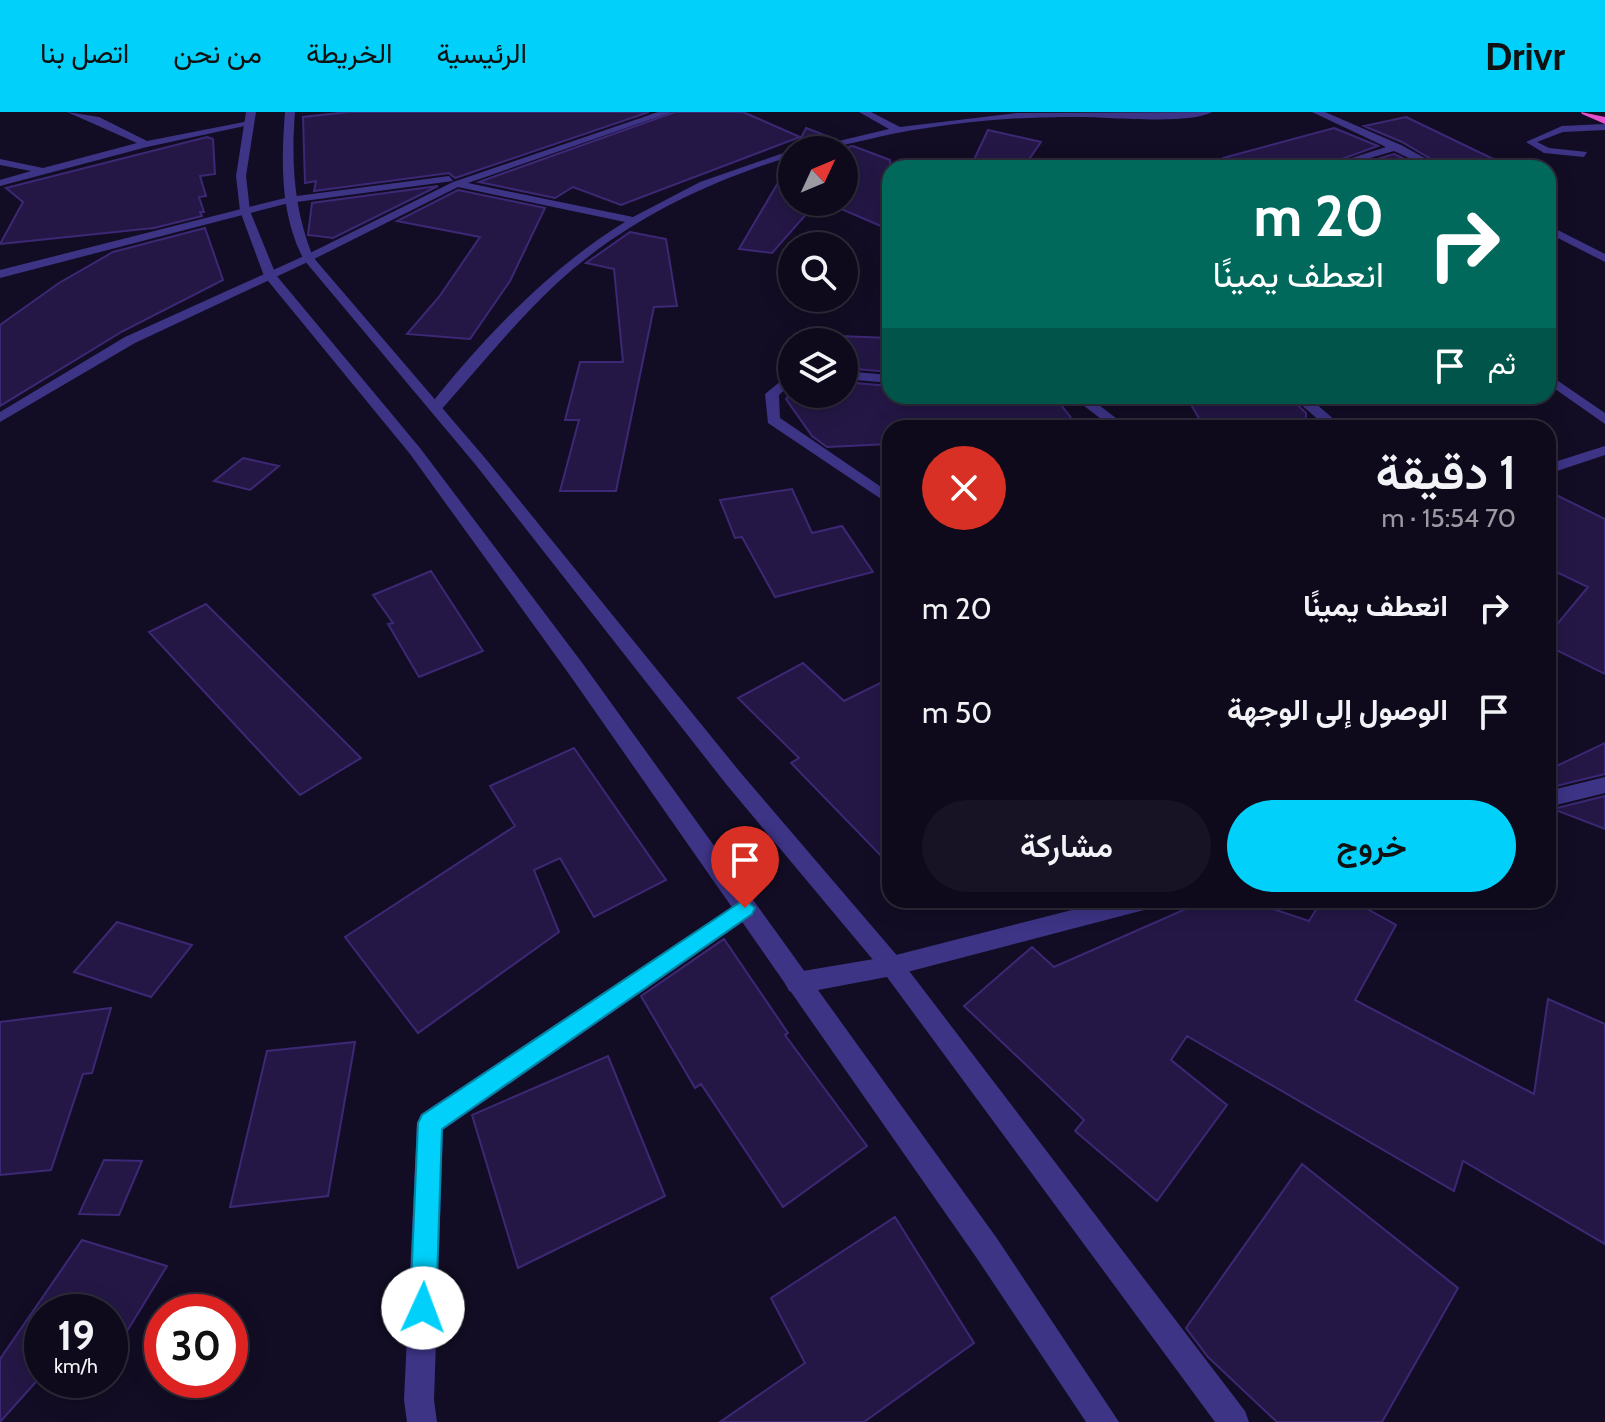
<!DOCTYPE html>
<html lang="ar">
<head>
<meta charset="utf-8">
<style>
  :root { --surface:#0e0a1b; --page:#171324; --text:#f1f3f6; --muted:#9b9aa3; --line:#2e2b3a; --accent:#00d0fa }
  body { margin:0; font-family:Cabin,Vazirmatn,sans-serif; background:var(--page); color:var(--text); direction:rtl; height:100vh; display:flex; flex-direction:column; font-size:30px; white-space:nowrap }
  * { box-sizing:border-box; margin:0 }
  p { font-size:26px; color:var(--muted) }
  .icon { flex:none; width:44px; height:44px; fill:none; stroke:currentColor; stroke-width:2; stroke-linecap:round; stroke-linejoin:round }
  .map { position:relative; flex:1; overflow:hidden; direction:ltr }
  .details { position:absolute; left:882px; top:308px; width:674px; height:488px; display:flex; flex-direction:column; background:var(--surface); border-radius:24px; box-shadow:0 4px 20px #0003,0 0 0 2px var(--line); direction:rtl }
  .details>* { flex:none }
  .top-card { position:absolute; left:882px; top:48px; width:674px; height:244px; border-radius:24px; box-shadow:0 4px 20px #0003,0 0 0 2px var(--line); direction:rtl; background:#00695c; color:#fff; overflow:hidden }
  .needle { width:52px; rotate:46deg }
  .tools { position:absolute; left:778px; top:24px; display:grid; gap:16px }
  .tools a { display:grid; place-items:center; width:80px; height:80px; border-radius:50%; background:var(--surface); box-shadow:0 4px 20px #0003,0 0 0 2px var(--line); font-size:40px }
  .speed { position:absolute; left:24px; top:1182px; display:flex; gap:16px; font-size:40px; font-weight:700; text-align:center }
  .speed>* { display:grid; place-content:center; width:104px; height:104px; border-radius:50%; background:var(--surface); box-shadow:0 4px 20px #0003,0 0 0 2px var(--line); line-height:1 }
  .speed small { font-size:20px; font-weight:400 }
  .speed .limit { border:12px solid #d22; background:#fff; color:#111 }
  .pin { position:absolute; display:grid; place-items:center; width:68px; height:68px; color:#fff; margin:-82px -34px; border-radius:50% 50% 50% 0; rotate:-45deg; box-shadow:0 0 8px #0007 }
  .pin .icon { rotate:45deg }
  .me { position:absolute; width:88px; margin:-44px; rotate:2deg; stroke-linejoin:round; filter:drop-shadow(0 0 6px #0008) }
  .turn { display:flex; align-items:center; gap:28px; height:168px; padding:0 40px; font-size:36px }
  .turn .icon { width:104px; height:104px; stroke-width:2.5 }
  .turn b { display:block; font-size:56px; line-height:68px }
  .then { display:flex; align-items:center; height:76px; padding:0 40px; background:#0003; gap:16px; font-size:30px }
  .round { display:grid; place-items:center; flex:none; width:84px; height:84px; border-radius:42px; background:var(--page) }
  .headline { display:flex; align-items:center; justify-content:space-between; height:136px; padding:0 40px }
  h1 { font-size:48px; font-weight:600; line-height:60px }
  .action { display:flex; gap:16px; margin-top:auto; padding:16px 40px }
  .action a { flex:1; height:92px; border-radius:48px; background:var(--accent); color:#111; font-size:32px; font-weight:600; line-height:92px; text-align:center }
  .action a+a { background:var(--page); color:var(--text) }
  ul { padding:0; list-style:none }
  li { display:flex; align-items:center; gap:24px; height:104px; padding:0 40px }
  li div { flex:1 }
  li b { display:block; font-size:30px }
  li em { font-style:normal }
  header { display:flex; align-items:center; gap:48px; box-sizing:border-box; height:112px; padding:0 40px; background:var(--accent); color:#111 }
  header strong { font-size:38px }
  nav { display:flex; gap:44px; margin-inline-start:auto; font-size:28px }
  .map>svg:first-child { display:block }
  .building { fill:#241746; stroke:#3c2874; stroke-width:2 }
  .lines { fill:none; stroke-linecap:round; stroke-linejoin:round }
  .service { fill:#3d3486; fill-rule:evenodd }
  .minor { fill:#3d3486; fill-rule:evenodd }
  .tertiary { fill:#3d3486; fill-rule:evenodd }
  .trunk { fill:#e650ca; fill-rule:evenodd }
  .route { fill:#00d0fa; stroke:#0087a2; stroke-width:2 }
</style>
</head>
<body>
<header>
<strong>Drivr</strong>
<nav><a>الرئيسية</a><a>الخريطة</a><a>من نحن</a><a>اتصل بنا</a></nav>
</header>
<div class="map">
<svg width="1605" height="1310" viewBox="0 0 1605 1310">
  <rect width="100%" height="100%" fill="#120d24"/>
  <path class="building" d="M 348,0 L 649,0 L 455,66 L 449,61 L 314,79 L 316,69 L 305,71 L 303,5 Z
    M 675,0 L 743,0 L 800,25 L 621,93 L 573,75 L 555,86 L 479,70 Z
    M 1406,5 L 1512,56 L 1446,56 L 1402,30 L 1364,14 Z
    M 806,16 L 835,27 L 795,38 Z
    M 1334,16 L 1378,34 L 1317,56 L 1225,56 L 1223,46 Z
    M 988,18 L 1041,30 L 1023,56 L 970,56 Z
    M 207,25 L 213,27 L 215,62 L 200,64 L 206,84 L 199,85 L 204,100 L 200,100 L 202,104 L 154,116 L 0,132 L 23,90 L 6,76 Z
    M 853,34 L 890,48 L 890,118 L 825,90 L 844,90 L 844,38 L 832,38 Z
    M 1394,42 L 1423,56 L 1347,56 Z
    M 792,47 L 792,90 L 817,90 L 772,141 L 739,137 Z
    M 438,74 L 333,126 L 308,123 L 312,91 Z
    M 458,78 L 545,96 L 510,169 L 470,227 L 407,222 L 439,185 L 480,125 L 397,109 Z
    M 205,116 L 223,168 L 123,219 L 0,294 L 0,213 L 59,171 L 113,140 Z
    M 630,120 L 666,127 L 677,194 L 654,195 L 616,379 L 560,379 L 579,308 L 565,308 L 580,250 L 623,250 L 614,157 L 586,151 Z
    M 840,224 L 890,226 L 890,260 L 844,256 L 844,230 L 835,230 Z
    M 844,270 L 889,274 L 888,284 L 1054,284 L 1079,316 L 890,316 L 890,332 L 827,335 L 812,324 L 786,287 L 792,280 L 844,282 Z
    M 1186,284 L 1288,284 L 1306,301 L 1306,310 L 1204,315 Z
    M 243,346 L 279,354 L 250,378 L 214,369 Z
    M 792,377 L 812,421 L 842,414 L 873,460 L 775,485 L 742,425 L 735,426 L 720,388 Z
    M 1548,379 L 1605,407 L 1605,562 L 1548,534 L 1548,523 L 1588,475 L 1548,456 Z
    M 431,459 L 483,539 L 419,565 L 388,512 L 393,511 L 373,483 Z
    M 206,492 L 361,646 L 300,683 L 149,520 Z
    M 803,551 L 844,589 L 890,566 L 890,753 L 791,651 L 799,646 L 738,586 Z
    M 1605,631 L 1605,662 L 1548,676 L 1548,658 Z
    M 574,636 L 666,768 L 594,805 L 560,746 L 534,758 L 559,820 L 418,921 L 345,825 L 515,714 L 490,674 Z
    M 1605,684 L 1605,717 L 1553,697 Z
    M 1206,788 L 1246,788 L 1309,809 L 1322,788 L 1351,788 L 1396,813 L 1355,888 L 1534,982 L 1548,887 L 1605,912 L 1605,1132 L 1463,1049 L 1454,1079 L 1187,924 L 1171,948 L 1227,993 L 1157,1089 L 1075,1019 L 1084,1008 L 964,894 L 1032,835 L 1054,855 Z
    M 117,810 L 192,833 L 151,885 L 74,860 Z
    M 724,827 L 788,921 L 785,923 L 867,1034 L 783,1095 L 701,972 L 695,976 L 641,884 Z
    M 111,896 L 92,961 L 83,962 L 51,1058 L 0,1063 L 0,910 Z
    M 355,930 L 328,1084 L 230,1095 L 267,939 Z
    M 608,944 L 665,1084 L 518,1156 L 472,1003 Z
    M 104,1048 L 142,1049 L 119,1103 L 79,1102 Z
    M 1302,1052 L 1458,1176 L 1382,1310 L 1277,1310 L 1208,1245 L 1186,1216 Z
    M 895,1105 L 974,1231 L 864,1310 L 720,1310 L 805,1251 L 771,1186 Z
    M 82,1128 L 167,1154 L 110,1247 L 110,1200 L 42,1200 L 42,1263 L 0,1310 L 0,1247 Z"/>
  <g class="lines">
    <path class="service" d="M 1605,12 L 1605,18 L 1563,20 L 1537,30 L 1549,36 L 1587,40 L 1584,45 L 1544,41 L 1526,30 L 1562,14 Z"/>
    <path class="minor" d="M 67,0 L 99,5 L 147,29 L 249,9 L 254,12 L 147,35 L 0,74 L 0,68 L 31,59 L 0,53 L 0,47 L 43,56 L 137,31 Z
      M 658,0 L 672,0 L 468,71 L 633,105 L 700,70 L 792,38 L 792,44 C 706,70 623,110 556,172 C 514,211 478,257 440,299 L 428,296 C 480,229 552,154 625,110 L 458,75 L 312,148 L 135,231 L 0,310 L 0,300 L 125,225 L 304,144 L 453,70 Z
      M 859,0 L 871,0 L 900,15 L 1017,1 L 1212,0 C 1189,13 1108,5 1079,5 C 1018,4 957,10 897,21 C 865,27 833,38 801,38 L 889,17 Z
      M 1312,0 L 1325,0 L 1401,33 L 1443,56 L 1430,56 L 1394,39 L 1336,56 L 1320,56 L 1386,35 Z
      M 449,64 L 453,69 L 289,91 L 0,166 L 0,158 L 289,85 Z
      M 1548,113 L 1605,142 L 1605,150 L 1548,121 Z
      M 844,259 L 890,263 L 890,271 L 844,267 Z
      M 792,260 L 792,271 L 779,283 L 780,306 L 890,381 L 890,393 L 768,311 L 765,282 Z
      M 1548,262 L 1605,301 L 1605,312 L 1548,272 Z
      M 1071,284 L 1087,284 L 1129,316 L 1113,316 Z
      M 1291,284 L 1307,284 L 1344,316 L 1328,316 Z
      M 1605,334 L 1605,343 L 1548,362 L 1548,352 Z
      M 1605,665 L 1605,681 L 1548,695 L 1548,679 Z
      M 745,786 L 753,789 L 756,796 L 753,803 L 443,1018 L 434,1288 L 437,1310 L 407,1310 L 404,1288 L 417,1011 L 421,1002 Z
      M 1111,788 L 1159,788 L 1156,795 L 1148,797 L 892,864 L 797,882 L 789,879 L 785,871 L 789,863 L 797,860 L 892,844 Z"/>
    <path class="tertiary" d="M 246,0 L 256,0 L 246,64 L 250,99 L 276,163 L 420,336 L 583,552 L 996,1125 L 1119,1310 L 1086,1310 L 976,1145 L 569,562 L 410,342 L 264,164 L 240,99 L 236,64 Z
      M 285,0 L 295,0 C 291,51 294,98 313,145 L 485,346 L 740,660 L 900,847 L 1245,1299 L 1249,1310 L 1215,1310 L 884,861 L 726,672 L 475,352 L 304,148 C 280,103 281,50 285,0 Z"/>
    <path class="trunk" d="M 1581,0 L 1605,5 L 1605,12 L 1582,2 Z"/>
  </g>
  <path class="route" d="M 745,787 L 755,796 L 752,802 L 442,1017 L 436,1196 L 432,1205 L 423,1209 L 414,1205 L 410,1196 L 418,1011 L 422,1003 Z"/>
</svg>
<div class="tools">
<a><svg class="needle" viewBox="-14 -14 28 28"><path d="M0-13l5 13h-10z" fill="#e53935"/><path d="M0 13l5-13h-10z" fill="#9b9aa3"/></svg></a>
<a><svg class="icon" aria-label="search" viewBox="0 0 24 24"><circle cx="10" cy="10" r="6"/><path d="M15 15l6 6"/></svg></a>
<a><svg class="icon" aria-label="layers" viewBox="0 0 24 24"><path d="M12 4l9 5-9 5-9-5zM3 14l9 5 9-5"/></svg></a>
</div>
<div class="speed"><div>19<small>km/h</small></div><div class="limit">30</div></div>
<div class="pin" style="left:745px;top:796px;background:#d93025"><svg class="icon" aria-label="arrive" viewBox="0 0 24 24"><path d="M6 21V4h12l-3 4 3 4H6"/></svg></div>
<svg class="me" style="left:423px;top:1196px" viewBox="-20 -20 40 40"><circle r="19" fill="#fff"/><path d="M0-13L10 11 0 6-10 11z" fill="#00d0fa"/></svg>
<div class="top-card">
<div class="turn"><svg class="icon" aria-label="right" viewBox="0 0 24 24"><path d="M7 20v-9h11M14 6l5 5-5 5"/></svg><div><b>20 m</b>انعطف يمينًا</div></div>
<div class="then">ثم<svg class="icon" aria-label="arrive" viewBox="0 0 24 24"><path d="M6 21V4h12l-3 4 3 4H6"/></svg></div>
</div>
<section class="details">
<div class="headline"><div><h1>1 دقيقة</h1><p>70 m · 15:54</p></div><a class="round" style="background:#d93025;color:#fff"><svg class="icon" aria-label="close" viewBox="0 0 24 24"><path d="M6 6l12 12M18 6L6 18"/></svg></a></div>
<ul>
<li><svg class="icon" aria-label="right" viewBox="0 0 24 24"><path d="M7 20v-9h11M14 6l5 5-5 5"/></svg><div><b>انعطف يمينًا</b></div><em>20 m</em></li>
<li><svg class="icon" aria-label="arrive" viewBox="0 0 24 24"><path d="M6 21V4h12l-3 4 3 4H6"/></svg><div><b>الوصول إلى الوجهة</b></div><em>50 m</em></li>
</ul>
<div class="action"><a>خروج</a><a>مشاركة</a></div>
</section>
</div>
</body>
</html>
